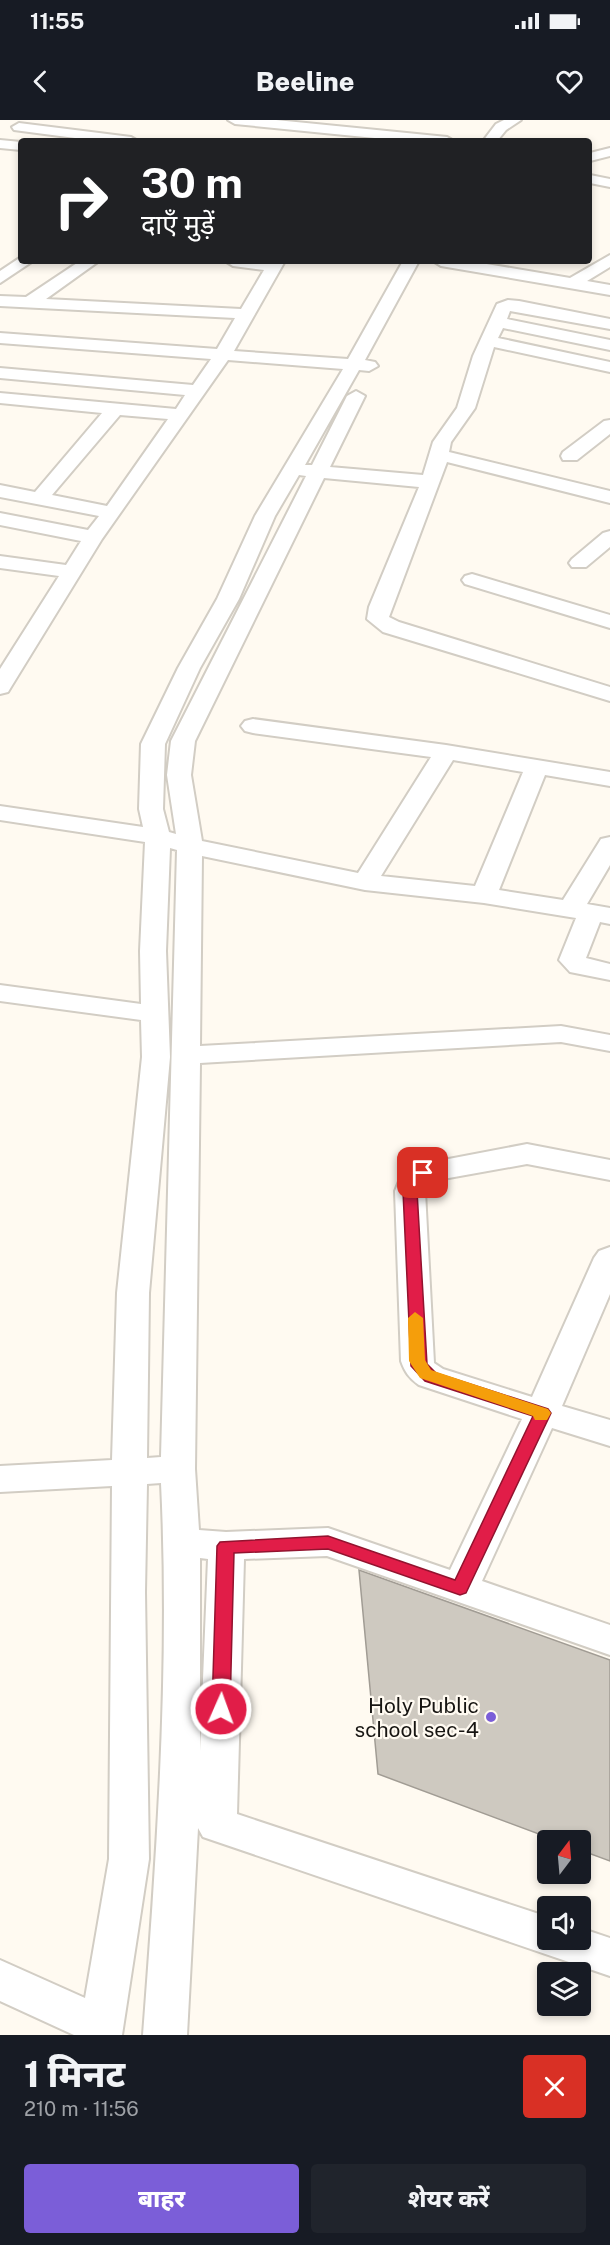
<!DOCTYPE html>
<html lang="hi">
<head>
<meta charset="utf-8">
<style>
  :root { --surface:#171b24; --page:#20242c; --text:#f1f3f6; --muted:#9ea1a6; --accent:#7b5ed8 }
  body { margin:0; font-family:"Public Sans","Noto Sans Devanagari",sans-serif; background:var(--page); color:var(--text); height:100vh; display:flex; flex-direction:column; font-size:22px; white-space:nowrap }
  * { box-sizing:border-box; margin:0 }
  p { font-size:20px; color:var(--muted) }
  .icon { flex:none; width:33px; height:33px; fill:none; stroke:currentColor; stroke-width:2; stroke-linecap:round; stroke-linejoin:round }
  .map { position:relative; height:1915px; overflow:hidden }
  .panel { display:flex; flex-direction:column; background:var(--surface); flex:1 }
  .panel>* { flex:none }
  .top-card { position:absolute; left:18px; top:18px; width:574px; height:126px; border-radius:6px; box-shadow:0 3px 9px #0003; background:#202124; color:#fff; overflow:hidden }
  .needle { width:39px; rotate:16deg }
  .buttons { position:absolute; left:537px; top:1710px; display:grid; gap:12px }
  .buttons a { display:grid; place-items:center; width:54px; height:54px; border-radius:6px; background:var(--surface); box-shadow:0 3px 9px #0003; font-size:30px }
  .pin { position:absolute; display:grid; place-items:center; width:51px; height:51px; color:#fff; margin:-26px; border-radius:12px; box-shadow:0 3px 9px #0006 }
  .me { position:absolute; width:66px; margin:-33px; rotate:2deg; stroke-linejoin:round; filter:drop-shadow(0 0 4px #0008) }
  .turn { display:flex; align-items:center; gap:21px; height:126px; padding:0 24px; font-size:27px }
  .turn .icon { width:78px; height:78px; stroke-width:2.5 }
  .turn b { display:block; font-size:42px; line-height:51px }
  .round { display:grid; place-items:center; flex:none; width:63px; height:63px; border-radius:6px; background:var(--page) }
  .summary { display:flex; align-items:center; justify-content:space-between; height:102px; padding:0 24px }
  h1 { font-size:36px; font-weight:800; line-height:45px }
  .button { display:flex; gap:12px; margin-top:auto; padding:12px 24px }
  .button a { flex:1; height:69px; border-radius:6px; background:var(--accent); color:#fff; font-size:24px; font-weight:800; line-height:69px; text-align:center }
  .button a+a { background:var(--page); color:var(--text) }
  .status { display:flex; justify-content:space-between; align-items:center; height:42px; padding:0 30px; background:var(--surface); direction:ltr }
  .status svg { height:16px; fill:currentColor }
  header { display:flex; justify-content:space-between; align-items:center; height:78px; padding:0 24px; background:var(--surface); font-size:27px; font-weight:800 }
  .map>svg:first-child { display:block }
  .building { fill:#cec9c0; stroke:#a19c94; stroke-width:1.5 }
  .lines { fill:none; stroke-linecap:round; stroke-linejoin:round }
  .minor-casing { stroke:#d2cdc4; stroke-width:4 }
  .minor { fill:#fff; fill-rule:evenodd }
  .route { fill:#e11d48; stroke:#92132f; stroke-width:1.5 }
  .slow { fill:#f59e0b }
  .poi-dot { fill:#7b5ed8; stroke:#fffaf1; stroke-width:2 }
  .labels { text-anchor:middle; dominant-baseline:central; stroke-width:4.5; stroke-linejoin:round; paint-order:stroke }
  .near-poi-label { font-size:21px; fill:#171512; stroke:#fffaf1; text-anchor:end }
</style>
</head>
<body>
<div class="status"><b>11:55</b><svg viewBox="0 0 49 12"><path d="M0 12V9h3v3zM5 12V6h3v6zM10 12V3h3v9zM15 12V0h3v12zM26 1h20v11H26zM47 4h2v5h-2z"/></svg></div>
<header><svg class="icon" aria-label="back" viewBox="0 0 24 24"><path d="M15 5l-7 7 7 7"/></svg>Beeline<svg class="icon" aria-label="heart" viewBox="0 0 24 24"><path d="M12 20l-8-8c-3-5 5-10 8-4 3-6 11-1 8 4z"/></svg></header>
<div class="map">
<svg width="610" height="1915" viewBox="0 0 610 1915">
  <rect width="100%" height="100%" fill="#fffaf1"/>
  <path class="building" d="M 359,1450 L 610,1540 L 610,1741 L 580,1730 L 580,1720 L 555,1720 L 378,1654 Z"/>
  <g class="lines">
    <defs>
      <path id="minor" d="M 228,0 L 276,0 L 447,17 L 454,21 L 405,21 L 235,4 Z
        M 504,0 L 521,0 L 506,10 L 497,21 L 483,21 L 496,4 Z
        M 19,3 L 131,17 L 138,21 L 98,21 L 14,10 L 12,7 Z
        M 0,20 L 21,22 L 21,30 L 0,28 Z
        M 610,28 L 610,36 L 590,41 L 590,33 Z
        M 590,55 L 610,59 L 610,67 L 590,63 Z
        M 610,135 L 610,147 L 587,161 L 610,165 L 610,175 L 441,146 L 433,141 L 469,141 L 570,158 Z
        M 21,137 L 21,141 L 33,141 L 0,163 L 0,151 Z
        M 80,141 L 99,141 L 46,179 L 241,189 L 264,150 L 233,146 L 225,141 L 285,141 L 234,231 L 348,239 L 403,141 L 419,141 L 365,240 L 375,242 L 378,246 L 369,251 L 359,250 L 305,345 L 312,345 L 347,276 L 356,271 L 365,276 L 330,347 L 423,355 L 433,322 L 457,288 L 473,236 L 497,184 L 508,180 L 519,181 L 610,199 L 610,209 L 510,191 L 507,199 L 610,220 L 610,230 L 503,208 L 498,218 L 610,242 L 610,252 L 494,227 L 475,288 L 451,322 L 449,332 L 610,371 L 610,383 L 447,342 L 389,497 L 399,502 L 610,567 L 610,581 L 383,512 L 367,499 L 369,487 L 419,367 L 324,358 L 195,621 L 191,655 L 202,721 L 358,753 L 431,637 L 253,613 L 245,611 L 241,606 L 245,601 L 253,599 L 446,625 L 610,652 L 610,666 L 545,655 L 499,770 L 563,780 L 601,719 L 610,717 L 610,745 L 587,784 L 610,788 L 610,804 L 600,802 L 586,838 L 610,844 L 610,860 L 570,852 L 559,840 L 576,798 L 484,783 L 365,770 L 202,736 L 200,926 L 561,906 L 610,915 L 610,931 L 561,922 L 200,943 L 195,1349 L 199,1410 L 226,1412 L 328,1408 L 450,1450 L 522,1299 L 419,1265 C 409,1258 405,1252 401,1241 L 395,1071 L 402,1054 L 412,1046 L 527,1024 L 610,1040 L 610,1060 L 527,1044 L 432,1061 L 425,1071 L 434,1243 L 443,1249 L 532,1277 L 594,1138 L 599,1131 L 610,1127 L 610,1174 L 562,1286 L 610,1300 L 610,1326 L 552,1308 L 482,1461 L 610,1505 L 610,1535 L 327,1436 L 244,1439 L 237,1694 L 548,1797 L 548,1820 L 580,1820 L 580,1808 L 610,1818 L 610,1856 L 203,1717 L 198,1708 L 187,1915 L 143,1915 C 157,1731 170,1547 161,1363 L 147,1364 L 145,1472 L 149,1739 L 122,1915 L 74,1915 L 0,1881 L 0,1840 L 85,1878 L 109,1739 L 112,1366 L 0,1372 L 0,1346 L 112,1340 L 117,1173 L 142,937 L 141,900 L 0,881 L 0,865 L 141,884 L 140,831 L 145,722 L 0,700 L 0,686 L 143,707 L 139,689 L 141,624 L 178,548 L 217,479 L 255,396 L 343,249 L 228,240 L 102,419 L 11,567 L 8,572 L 0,574 L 0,549 L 59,456 L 0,448 L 0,436 L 66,445 L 81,421 L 0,405 L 0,393 L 88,410 L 99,396 L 0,377 L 0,365 L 35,372 L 102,293 L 0,283 L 0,273 L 176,289 L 185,275 L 0,258 L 0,248 L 193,265 L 211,239 L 0,223 L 0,213 L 217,229 L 235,198 L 0,186 L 0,176 L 26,177 ZM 120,295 L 168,299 L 107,386 L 52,375 ZM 299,355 L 306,356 L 171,621 L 167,655 L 176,714 L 169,712 L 163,689 L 165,624 L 200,548 L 239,479 L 275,396 ZM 453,640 L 523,652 L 475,766 L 381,756 ZM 170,728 L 177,730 L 161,1337 L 147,1338 L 149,1173 L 170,937 L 166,831 ZM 200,1438 L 208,1439 L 200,1631 Z
        M 610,300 L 610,314 L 577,340 L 563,340 L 561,336 L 563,332 L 604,301 Z
        M 610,411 L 610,427 L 586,447 L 572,447 L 569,443 L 572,439 L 603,413 Z
        M 472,454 L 610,495 L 610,508 L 465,464 L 462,460 L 465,456 Z"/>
    </defs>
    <use href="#minor" class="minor-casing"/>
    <use href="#minor" class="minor"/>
  </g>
  <path class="route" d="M 423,1049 L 431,1053 L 420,1063 L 417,1071 L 427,1244 L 436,1253 L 548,1289 L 551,1293 L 466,1473 L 460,1475 L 328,1429 L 234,1433 L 230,1589 L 227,1594 L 221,1597 L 214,1594 L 212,1589 L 217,1426 L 220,1422 L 328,1416 L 455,1460 L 533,1296 L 425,1261 L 411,1246 L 403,1071 L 408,1058 Z"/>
  <path class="slow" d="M 415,1192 L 423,1198 L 425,1240 L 431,1250 L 548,1289 L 551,1293 L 547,1300 L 535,1300 L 533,1296 L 420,1258 L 409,1241 L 408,1198 Z"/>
  <circle class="poi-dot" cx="491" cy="1597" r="6"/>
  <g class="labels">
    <g class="near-poi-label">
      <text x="479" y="1585">Holy Public<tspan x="479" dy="24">school sec-4</tspan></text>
    </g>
  </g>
</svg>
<div class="buttons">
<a><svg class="needle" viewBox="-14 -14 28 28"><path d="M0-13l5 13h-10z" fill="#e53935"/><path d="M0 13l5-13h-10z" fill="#9ea1a6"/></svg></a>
<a><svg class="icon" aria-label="sound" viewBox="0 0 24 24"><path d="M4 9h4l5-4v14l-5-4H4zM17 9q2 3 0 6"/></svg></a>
<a><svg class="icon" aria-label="layers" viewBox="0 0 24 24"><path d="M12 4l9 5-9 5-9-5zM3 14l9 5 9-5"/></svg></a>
</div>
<div class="pin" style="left:423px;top:1053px;background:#d93025"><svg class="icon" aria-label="arrive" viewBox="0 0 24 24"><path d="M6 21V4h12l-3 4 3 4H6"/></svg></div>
<svg class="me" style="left:221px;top:1589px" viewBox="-20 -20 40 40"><circle r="17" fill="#e11d48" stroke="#fff" stroke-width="3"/><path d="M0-11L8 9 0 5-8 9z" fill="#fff"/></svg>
<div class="top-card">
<div class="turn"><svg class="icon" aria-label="right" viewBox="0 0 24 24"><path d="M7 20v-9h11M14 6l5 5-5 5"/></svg><div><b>30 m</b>दाएँ मुड़ें</div></div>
</div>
</div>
<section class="panel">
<div class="summary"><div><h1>1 मिनट</h1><p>210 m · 11:56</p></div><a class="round" style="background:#d93025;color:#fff"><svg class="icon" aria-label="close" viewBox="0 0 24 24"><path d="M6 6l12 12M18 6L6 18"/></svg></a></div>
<div class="button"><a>बाहर</a><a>शेयर करें</a></div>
</section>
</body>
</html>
